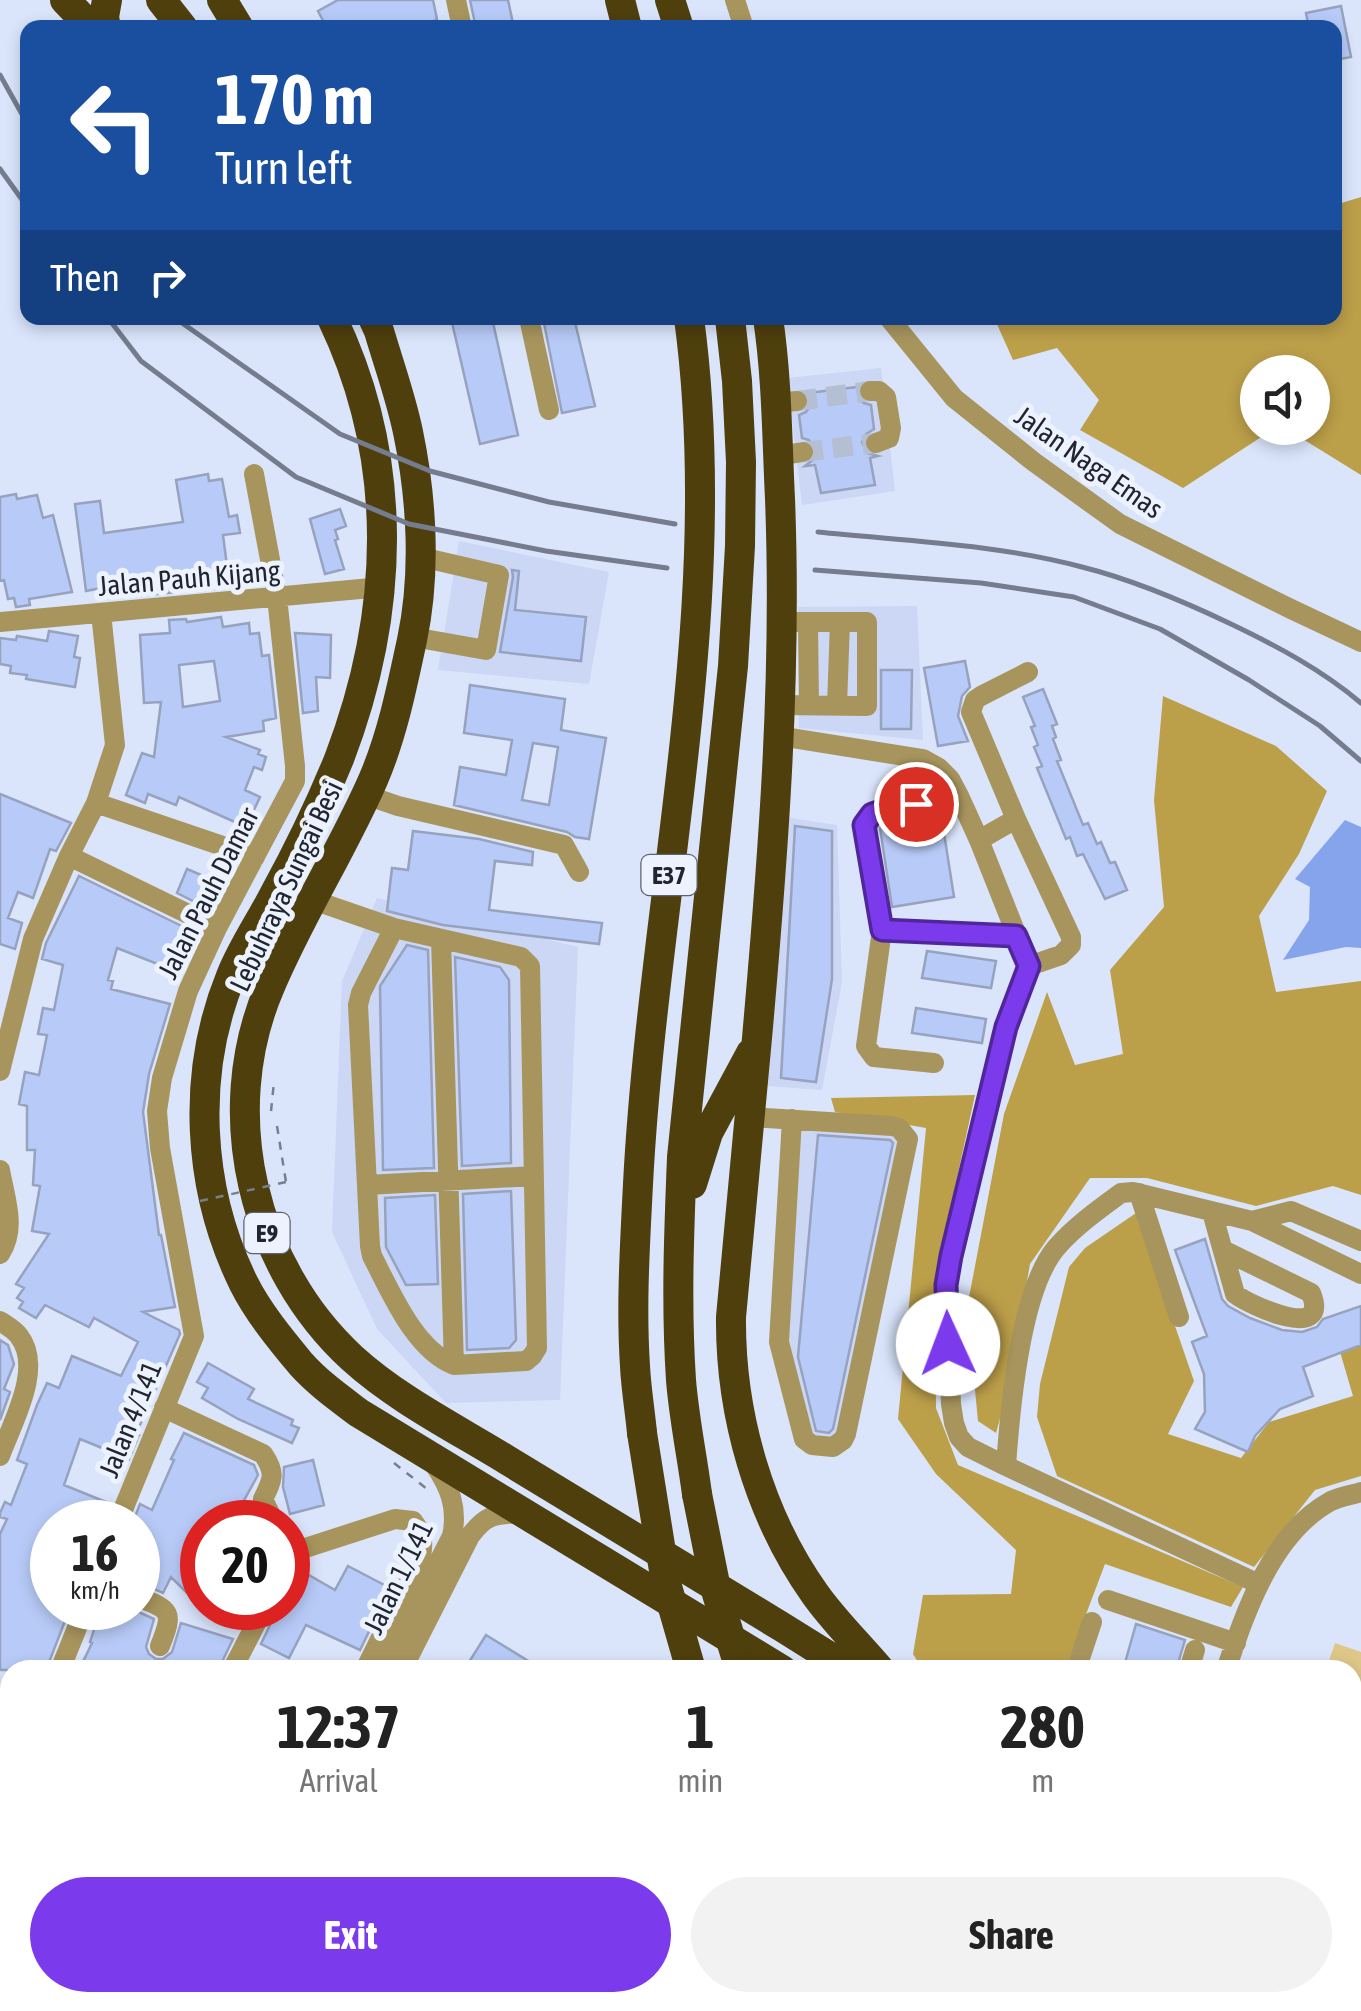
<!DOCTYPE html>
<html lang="en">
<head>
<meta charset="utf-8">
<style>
  :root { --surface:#fff; --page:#f2f2f2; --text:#222; --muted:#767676; --accent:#7c3aed }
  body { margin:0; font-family:"Asap Condensed",sans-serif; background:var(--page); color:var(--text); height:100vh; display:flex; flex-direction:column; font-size:38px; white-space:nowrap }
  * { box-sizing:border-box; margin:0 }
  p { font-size:32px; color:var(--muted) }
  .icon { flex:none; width:55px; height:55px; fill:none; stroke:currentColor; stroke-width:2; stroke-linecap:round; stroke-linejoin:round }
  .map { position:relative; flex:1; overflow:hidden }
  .side { position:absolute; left:0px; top:1660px; width:1362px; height:352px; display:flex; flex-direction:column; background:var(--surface); border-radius:30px 30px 0 0; box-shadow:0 5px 15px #0003 }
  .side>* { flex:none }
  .hud { position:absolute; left:20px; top:20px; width:1322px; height:305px; border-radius:20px; box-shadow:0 5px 15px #0003; background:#1a4fa0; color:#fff; overflow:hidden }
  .controls { position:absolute; left:1240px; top:355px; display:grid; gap:20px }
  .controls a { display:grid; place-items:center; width:90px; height:90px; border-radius:50%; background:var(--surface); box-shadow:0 5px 15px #0003; font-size:50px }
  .speed { position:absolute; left:30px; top:1500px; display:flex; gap:20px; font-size:50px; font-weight:700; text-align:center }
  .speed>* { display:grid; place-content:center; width:130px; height:130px; border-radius:50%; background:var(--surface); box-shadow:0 5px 15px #0003; line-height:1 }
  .speed small { font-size:25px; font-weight:400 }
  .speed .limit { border:15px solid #d22; background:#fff; color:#111 }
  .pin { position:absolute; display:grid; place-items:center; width:85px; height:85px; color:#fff; margin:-42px; border:5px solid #fff; border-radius:50%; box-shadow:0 2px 10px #0007 }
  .me { position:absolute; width:110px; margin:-55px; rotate:358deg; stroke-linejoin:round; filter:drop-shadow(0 0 8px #0008) }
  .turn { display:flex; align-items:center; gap:35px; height:210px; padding:0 30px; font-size:45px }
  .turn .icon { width:130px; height:130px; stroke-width:2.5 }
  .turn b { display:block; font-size:70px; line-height:85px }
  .then { display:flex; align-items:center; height:95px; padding:0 30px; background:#0003; gap:20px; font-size:38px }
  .eta { display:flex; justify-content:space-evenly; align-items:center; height:170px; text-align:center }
  .eta b { font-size:60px; font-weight:700; line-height:70px }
  .cta { display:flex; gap:20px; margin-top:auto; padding:20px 30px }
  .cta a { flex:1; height:115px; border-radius:60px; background:var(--accent); color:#fff; font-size:40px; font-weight:700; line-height:115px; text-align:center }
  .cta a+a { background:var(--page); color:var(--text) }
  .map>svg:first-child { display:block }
  .built { fill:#cbd7f4 }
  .green { fill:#dec787 }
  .forest { fill:#bc9f49 }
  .water { fill:#86a4ec }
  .building { fill:#b8cbf8; stroke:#96a2be; stroke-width:2.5; fill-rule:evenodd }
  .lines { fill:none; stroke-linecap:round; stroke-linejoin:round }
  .minor-tunnel { stroke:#b5bfd3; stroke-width:20; stroke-dasharray:20 10; stroke-linecap:butt }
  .path { stroke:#777e8e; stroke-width:2.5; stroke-dasharray:8 8; stroke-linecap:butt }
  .minor { stroke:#a8955e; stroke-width:20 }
  .highway { stroke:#4e3f0d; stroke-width:30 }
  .rail { stroke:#757c8d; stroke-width:5 }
  .path-bridge { stroke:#777e8e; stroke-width:2.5; stroke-dasharray:8 8; stroke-linecap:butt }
  .highway-bridge { stroke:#4e3f0d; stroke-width:30 }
  .route-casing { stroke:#51269a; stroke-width:25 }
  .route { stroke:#7c3aed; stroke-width:18 }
  .labels { text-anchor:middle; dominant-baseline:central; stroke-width:10; stroke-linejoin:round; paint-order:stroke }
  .shield { fill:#ecf2fe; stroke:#5e626e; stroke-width:2.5 }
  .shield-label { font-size:25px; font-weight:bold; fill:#212530 }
  .street-label { font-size:28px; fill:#212530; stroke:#ecf2fe }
</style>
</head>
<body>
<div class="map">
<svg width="1361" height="2011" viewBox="0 0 1361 2011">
  <rect width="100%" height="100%" fill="#dae5fc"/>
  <path class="built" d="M 881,368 L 895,491 L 802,505 L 787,378 Z
    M 459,541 L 609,572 L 589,684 L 438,670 Z
    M 917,606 L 923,740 L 799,728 L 798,607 Z
    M 785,817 L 837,825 L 842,982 L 822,1090 L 767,1086 Z
    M 377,898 L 578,947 L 560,1400 L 446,1403 L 377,1329 L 332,1232 L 342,981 Z
    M 796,1124 L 902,1136 L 841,1439 L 814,1441 L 783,1342 Z"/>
  <path class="green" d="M 1335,1643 L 1361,1652 L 1361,1903 L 1352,1901 L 1352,1670 L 1326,1670 Z"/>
  <path class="forest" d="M 1361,197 L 1361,475 L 1285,428 L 1312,428 L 1312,372 L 1258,372 L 1258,428 L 1275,428 L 1183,488 L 1080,430 L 1099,400 L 1057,348 L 1013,360 L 996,322 L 1015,318 L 1335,318 L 1335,205 Z
    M 1163,696 L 1276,746 L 1327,791 L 1299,854 L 1259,916 L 1276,992 L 1361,981 L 1361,1195 L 1333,1186 L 1256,1206 L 1147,1178 L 1090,1178 L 1030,1264 L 1007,1393 L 996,1433 L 978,1421 L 967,1308 L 1004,1114 L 1047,992 L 1075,1065 L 1123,1054 L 1110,970 L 1164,907 L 1154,800 Z
    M 975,1095 L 935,1279 L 936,1408 L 958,1465 L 1243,1587 L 1231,1607 L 1105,1564 L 1065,1670 L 923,1670 L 913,1654 L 923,1595 L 1011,1594 L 1016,1550 L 936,1474 L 898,1419 L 926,1128 L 835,1112 L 831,1098 Z
    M 1136,1213 L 1194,1381 L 1168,1434 L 1241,1458 L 1269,1422 L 1353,1396 L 1338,1345 L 1361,1337 L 1361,1476 L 1315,1490 L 1254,1567 L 1057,1476 L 1037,1417 L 1040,1384 L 1069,1267 L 1085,1248 Z"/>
  <path class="water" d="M 1345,820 L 1361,827 L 1361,948 L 1346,947 L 1283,960 L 1309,920 L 1310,887 L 1295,879 Z"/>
  <path class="building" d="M 338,0 L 433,0 L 437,19 L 423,28 L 327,28 L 318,11 Z
    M 470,0 L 508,0 L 514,28 L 476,28 Z
    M 1341,6 L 1351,57 L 1335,60 L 1335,28 L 1309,28 L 1306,13 Z
    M 451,318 L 492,318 L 518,435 L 480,444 Z
    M 543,318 L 574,318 L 595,406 L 562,413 Z
    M 857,387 L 859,399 L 864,403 L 871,405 L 874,429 L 866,434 L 862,442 L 867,453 L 878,456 L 870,458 L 875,485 L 821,493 L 815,465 L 805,466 L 815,458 L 816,449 L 809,440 L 802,438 L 799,415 L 806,412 L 810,406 L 808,393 Z
    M 208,474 L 209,481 L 222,479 L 229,517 L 237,515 L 240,533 L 223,535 L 228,574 L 177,581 L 178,592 L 137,596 L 137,592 L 114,596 L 112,586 L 86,591 L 75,504 L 100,501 L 104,533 L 183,522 L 176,480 Z
    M 16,494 L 17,499 L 37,495 L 43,518 L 53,515 L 72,592 L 29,599 L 30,605 L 16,607 L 14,598 L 8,599 L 4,580 L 0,581 L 0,497 Z
    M 340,509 L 346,526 L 335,530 L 338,539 L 335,540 L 344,569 L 325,574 L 310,519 Z
    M 512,570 L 519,571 L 515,610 L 586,617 L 581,661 L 500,652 L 513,577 Z
    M 221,617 L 223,627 L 249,623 L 250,634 L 259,633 L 262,656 L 269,655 L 276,718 L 263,721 L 264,731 L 226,737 L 260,750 L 258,754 L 266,757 L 262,770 L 254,767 L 245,790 L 260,797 L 246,827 L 179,797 L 176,805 L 148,794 L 145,803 L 126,795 L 142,753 L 154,757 L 161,702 L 144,703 L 140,635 L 170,633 L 169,620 L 186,619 L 187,622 ZM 214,661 L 220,701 L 183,707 L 179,665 Z
    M 49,631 L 78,636 L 74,657 L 80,658 L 75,687 L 26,679 L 27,675 L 10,673 L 11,666 L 0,664 L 0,638 L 16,640 L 17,636 L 47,641 Z
    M 295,633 L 331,635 L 330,678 L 316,677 L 318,711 L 303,713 Z
    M 965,661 L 970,687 L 962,696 L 958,716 L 968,741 L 938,746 L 924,668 Z
    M 881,670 L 912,670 L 911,729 L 881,729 Z
    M 470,685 L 565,699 L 561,730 L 606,738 L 589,839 L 575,837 L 567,832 L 454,805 L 460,767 L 506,775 L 512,740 L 464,733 ZM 533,743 L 558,747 L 549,805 L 522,800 Z
    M 1043,689 L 1057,724 L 1052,726 L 1056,737 L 1053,739 L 1061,760 L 1057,761 L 1083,825 L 1088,823 L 1097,844 L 1101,842 L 1110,863 L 1115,862 L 1127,890 L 1105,899 L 1083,854 L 1077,856 L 1070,837 L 1066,839 L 1037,768 L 1042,766 L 1034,747 L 1038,745 L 1031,727 L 1035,726 L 1023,697 Z
    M 0,794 L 71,823 L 56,851 L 50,849 L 33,898 L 18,892 L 8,918 L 22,923 L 15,949 L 0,944 Z
    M 941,814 L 954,897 L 892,907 L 880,828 L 891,823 Z
    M 795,826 L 832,831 L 832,979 L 816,1082 L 781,1078 Z
    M 413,831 L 479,839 L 533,852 L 532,865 L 495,861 L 489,910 L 602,923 L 599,944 L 443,925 L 387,911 L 392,868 L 408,870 Z
    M 187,869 L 220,883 L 209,909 L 177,893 Z
    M 79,876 L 196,933 L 180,973 L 117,948 L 108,980 L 113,981 L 111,989 L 170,1004 L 149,1074 L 143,1112 L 159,1235 L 161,1235 L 175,1307 L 143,1312 L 179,1330 L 180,1334 L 136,1434 L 139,1435 L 129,1459 L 80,1439 L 64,1485 L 111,1504 L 104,1522 L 52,1522 L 52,1608 L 70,1608 L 46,1670 L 0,1670 L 0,1534 L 7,1519 L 0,1517 L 0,1513 L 5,1502 L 11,1505 L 27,1464 L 17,1460 L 37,1405 L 47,1383 L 59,1388 L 72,1356 L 121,1376 L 138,1342 L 94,1318 L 89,1327 L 45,1305 L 36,1318 L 19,1308 L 23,1302 L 17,1298 L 24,1288 L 16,1284 L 49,1234 L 32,1231 L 40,1186 L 33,1185 L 35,1150 L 27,1150 L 27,1106 L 19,1104 L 25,1072 L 39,1075 L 47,1035 L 38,1034 L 43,1008 L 54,1010 L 63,965 L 42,959 L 46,943 Z
    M 407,945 L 428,950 L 434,1168 L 383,1170 L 380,986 Z
    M 927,951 L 996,961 L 991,988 L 922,978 Z
    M 455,957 L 500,967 L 509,980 L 511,1163 L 462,1166 Z
    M 916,1008 L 986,1019 L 982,1043 L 912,1033 Z
    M 818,1135 L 890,1140 L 893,1143 L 833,1429 L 829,1433 L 816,1431 L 798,1357 Z
    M 511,1191 L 516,1340 L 509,1348 L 467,1350 L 463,1194 Z
    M 435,1195 L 438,1284 L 406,1285 L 386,1247 L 385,1198 Z
    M 1205,1239 L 1222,1299 L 1228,1306 L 1250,1318 L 1282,1330 L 1302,1332 L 1317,1327 L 1323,1319 L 1361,1306 L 1361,1345 L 1303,1367 L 1313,1396 L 1280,1409 L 1255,1436 L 1248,1452 L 1195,1429 L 1205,1412 L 1204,1374 L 1192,1342 L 1207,1336 L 1175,1250 Z
    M 0,1340 L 8,1345 L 14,1364 L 4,1389 L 10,1392 L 0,1420 Z
    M 208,1363 L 254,1389 L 248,1399 L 293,1420 L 291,1425 L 299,1428 L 292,1443 L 238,1419 L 202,1398 L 208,1388 L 197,1382 Z
    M 184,1433 L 254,1465 L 258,1475 L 232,1522 L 202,1522 L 202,1581 L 189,1595 L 171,1577 L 163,1593 L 138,1582 L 138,1522 L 133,1522 L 140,1504 L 152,1510 L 174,1460 L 171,1459 Z
    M 313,1460 L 324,1505 L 290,1514 L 283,1487 L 284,1467 Z
    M 348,1566 L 390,1588 L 360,1650 L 306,1625 L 289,1658 L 261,1644 L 278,1608 L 288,1608 L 288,1584 L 292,1586 L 300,1570 L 335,1590 Z
    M 101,1608 L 130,1608 L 154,1619 L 146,1647 L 149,1654 L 156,1659 L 163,1659 L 172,1652 L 181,1623 L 233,1639 L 218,1670 L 79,1670 L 92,1643 L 90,1642 Z
    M 1136,1624 L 1185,1640 L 1176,1670 L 1123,1670 Z
    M 486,1635 L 543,1670 L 464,1670 Z"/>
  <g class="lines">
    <path class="minor-tunnel" d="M 797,401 L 870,391
      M 803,452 L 876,443"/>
    <path class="path" d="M 271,1111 L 274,1082 L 272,1081
      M 277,1126 L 286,1182
      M 394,1463 L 427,1489"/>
    <path class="minor" d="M 456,0 L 462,28
      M 735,0 L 744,28
      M 529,318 L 549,410
      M 889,318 L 954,398 L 1034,462 L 1120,524 L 1291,609 L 1361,642
      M 870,391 L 879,391 L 886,397 L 891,428 L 889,438 L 876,443
      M 776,403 L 797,401
      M 778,456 L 803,452
      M 0,622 L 382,587
      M 808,622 L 809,705
      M 413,637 L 486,650 L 499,575 L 421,557
      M 1028,672 L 981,696 L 975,700 L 971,712 L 1016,819 L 1071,937 L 1071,945 L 1061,955 L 1029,966
      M 780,705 L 867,706 L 867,622 L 782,622
      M 837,706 L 840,622
      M 779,736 L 923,759 L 939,768 L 950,779 L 959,796 L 979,840 L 1029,966 L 1006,1027 L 992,1080 L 946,1285 L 951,1404 L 954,1423 L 959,1437 L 968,1447 L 1006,1466 L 1259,1584
      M 366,795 L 398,806 L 564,845 L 579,872
      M 96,803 L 255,857
      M 916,804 C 898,808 874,807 865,825 L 882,930 L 866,1046 L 874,1057 L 934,1063
      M 979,840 L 1016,819
      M 69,856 L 217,928
      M 313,900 L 394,928 L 521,957 L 530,966 L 537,1348 L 532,1356 L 526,1361 L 454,1365 C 414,1349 391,1292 372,1256 L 370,1246 L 358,1005 L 361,993 L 394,928
      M 882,930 L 1016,936
      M 441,939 L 454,1365
      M 0,1071 L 33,939 L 69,856 L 96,803 L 115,745 L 101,613
      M 751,1117 L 892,1126 L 899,1128 L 908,1139 L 846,1434 L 843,1440 L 833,1447 L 812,1445 L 804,1439 L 779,1342 L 792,1119
      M 0,1170 C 5,1199 17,1228 0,1254
      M 367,1185 L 534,1176
      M 1139,1193 L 1179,1317
      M 1212,1212 L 1235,1294 C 1249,1305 1331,1343 1311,1293 L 1225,1251
      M 1252,1221 L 1291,1211 L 1361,1241
      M 0,1321 C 6,1325 15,1330 19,1336 C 44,1368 12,1423 0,1456
      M 164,1408 L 263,1454 C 276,1473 273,1479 263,1499 L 272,1518
      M 1006,1466 C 1010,1409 1020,1291 1056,1248 C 1074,1227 1099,1209 1121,1193 L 1133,1192 L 1252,1221 L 1361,1274
      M 118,1522 L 194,1336 L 160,1148 L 157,1111 L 162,1078 L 188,991 L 217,928 L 295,781 L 295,766 L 277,597 L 254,474
      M 288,1563 L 293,1552 L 395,1519 L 413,1521 C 422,1533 424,1541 421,1556 L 365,1670
      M 138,1597 C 171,1610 174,1611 160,1646
      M 1108,1600 L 1236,1643
      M 60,1670 L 85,1608
      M 232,1670 L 264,1608
      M 383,1670 L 452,1536 C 458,1508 450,1487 434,1464
      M 402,1670 L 470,1536 C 488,1512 496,1515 524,1513
      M 1076,1670 L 1092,1622
      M 1189,1670 L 1195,1650
      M 1226,1670 C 1246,1610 1272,1533 1331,1501 C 1340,1497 1351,1495 1361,1492
      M 0,1824 L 10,1798
      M 1352,1959 L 1361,1958
      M 0,1963 L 10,1966
      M 131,2002 L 156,2011
      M 988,2002 L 992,2011
      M 1300,2002 L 1309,2011
      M 15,2011 L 16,2009
      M 84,2011 L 88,2002
      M 188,2011 L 192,2002
      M 209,2011 L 213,2002
      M 228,2011 L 233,2002"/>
    <path class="highway" d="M 65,0 L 92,28
      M 161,0 L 183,28
      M 222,0 L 239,28
      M 620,0 L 627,28
      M 670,0 L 679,28
      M 106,28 L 104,17 L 107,0
      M 332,318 C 400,460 395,613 339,759 C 320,806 298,851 274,895 C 260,922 242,948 231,976 C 191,1074 197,1189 244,1284 C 258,1312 281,1340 301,1364 C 318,1383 339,1398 359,1413 L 782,1670
      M 373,318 L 379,331 C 389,365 401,398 408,432 C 422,499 426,574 412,640 C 402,687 392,736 373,780 C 342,851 299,917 269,989 C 216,1114 253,1267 352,1358 C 397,1399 455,1428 507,1460 C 598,1515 690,1571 782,1627 L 838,1662 L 847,1670
      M 768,318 C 777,378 777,439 780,499 C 787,679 773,858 757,1038 C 749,1131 740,1224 731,1317 C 730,1414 759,1515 815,1594 C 834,1621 859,1645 880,1670
      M 692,1184 L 708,1133 L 751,1053
      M 642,1433 C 640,1411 636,1388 635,1366 C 631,1305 635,1245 638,1184 C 653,896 728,607 689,318
      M 697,1494 C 692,1456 684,1418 681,1380 C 676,1305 679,1231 682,1157 L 733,666 L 740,546 L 741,462 L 737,381 L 730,318
      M 845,2002 L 850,2011
      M 895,2002 L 901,2011
      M 1019,2002 L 1024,2011
      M 1081,2002 L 1089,2011
      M 1119,2002 L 1127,2011"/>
    <path class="rail" d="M 0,75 L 28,125
      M 0,169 L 28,208
      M 108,318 L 141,361 L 296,477 L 409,524 L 546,551 L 667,568
      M 175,318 L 340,434 L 430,471 L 549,502 L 675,524
      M 818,532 C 905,541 996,544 1082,567 C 1134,580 1183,601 1231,624 C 1277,646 1322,670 1361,703
      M 815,570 L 981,583 L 1074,597 L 1160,629 L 1249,680 L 1320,726 L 1361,761"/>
    <path class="path-bridge" d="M 200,1201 L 286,1182"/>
    <path class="highway-bridge" d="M 642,1433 L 666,1583 L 691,1670
      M 697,1494 L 717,1594 L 740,1670"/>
  </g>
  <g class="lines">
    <defs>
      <path id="route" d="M 916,804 L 878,812 L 872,814 L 864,825 L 882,930 L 1016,936 L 1029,966 L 1006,1027 L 951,1256 L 946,1285 L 948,1344"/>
    </defs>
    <use href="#route" class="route-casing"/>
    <use href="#route" class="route"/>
  </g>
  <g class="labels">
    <g class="shield">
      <rect x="641.5" y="855" width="55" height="40" rx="8"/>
      <rect x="244.5" y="1213" width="45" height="40" rx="8"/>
    </g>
    <g class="shield-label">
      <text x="669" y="875">E37</text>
      <text x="267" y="1233">E9</text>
    </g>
    <g class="street-label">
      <text transform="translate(1089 462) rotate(35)">Jalan Naga Emas</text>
      <text transform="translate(189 578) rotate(-5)">Jalan Pauh Kijang</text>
      <text transform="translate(286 886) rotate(-65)">Lebuhraya Sungai Besi</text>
      <text transform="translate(208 893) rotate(-63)">Jalan Pauh Damar</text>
      <text transform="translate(130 1419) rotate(-68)">Jalan 4/141</text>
      <text transform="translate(398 1577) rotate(-64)">Jalan 1/141</text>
    </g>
  </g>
</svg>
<div class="controls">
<a><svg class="icon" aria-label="sound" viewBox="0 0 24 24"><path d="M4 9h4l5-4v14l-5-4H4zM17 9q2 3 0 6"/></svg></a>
</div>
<div class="speed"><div>16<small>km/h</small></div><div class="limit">20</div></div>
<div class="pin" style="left:916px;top:804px;background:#d93025"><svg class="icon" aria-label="arrive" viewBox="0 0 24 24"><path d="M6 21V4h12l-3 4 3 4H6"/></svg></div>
<svg class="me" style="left:948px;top:1344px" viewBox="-20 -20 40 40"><circle r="19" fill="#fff"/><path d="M0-13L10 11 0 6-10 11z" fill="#7c3aed"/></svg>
<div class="hud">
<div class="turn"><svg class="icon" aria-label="left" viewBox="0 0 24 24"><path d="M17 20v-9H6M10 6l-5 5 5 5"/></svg><div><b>170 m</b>Turn left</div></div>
<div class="then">Then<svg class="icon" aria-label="right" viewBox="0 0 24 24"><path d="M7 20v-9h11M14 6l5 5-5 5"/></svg></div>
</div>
<section class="side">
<div class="eta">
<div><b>12:37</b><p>Arrival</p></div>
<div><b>1</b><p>min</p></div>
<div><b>280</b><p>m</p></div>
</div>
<div class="cta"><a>Exit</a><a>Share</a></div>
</section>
</div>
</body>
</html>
